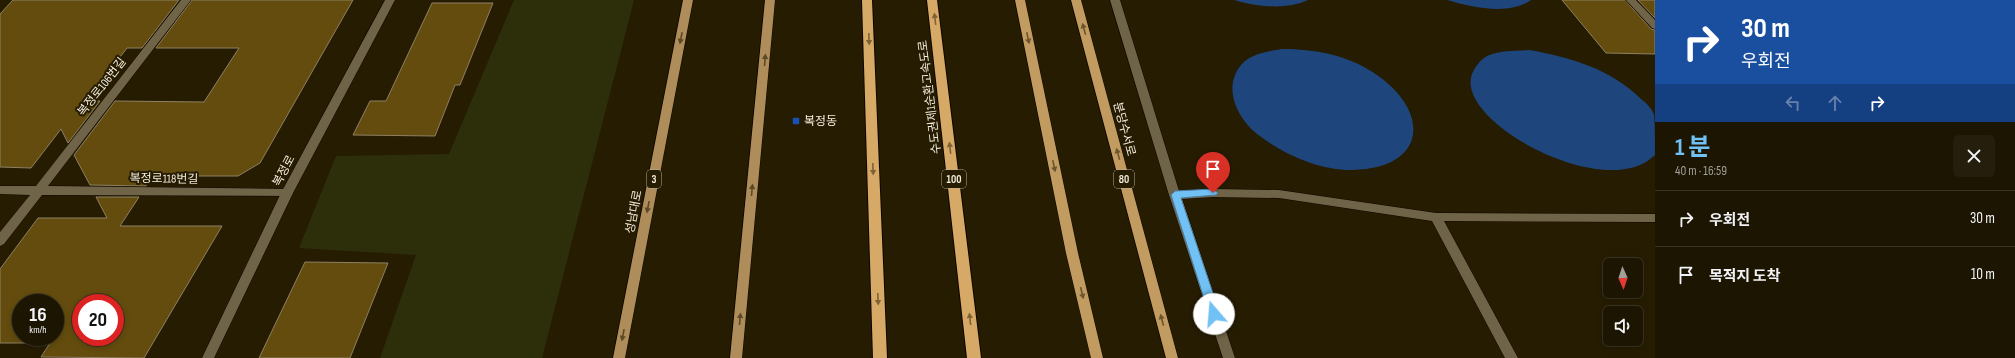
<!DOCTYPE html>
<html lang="ko">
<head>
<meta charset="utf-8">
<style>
  :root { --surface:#1c1502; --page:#251e0c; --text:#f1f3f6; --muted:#a09f99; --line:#3a3424; --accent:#71c1f5 }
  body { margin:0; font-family:"Sofia Sans Condensed","Noto Sans KR",sans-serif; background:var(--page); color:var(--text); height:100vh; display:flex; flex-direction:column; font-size:15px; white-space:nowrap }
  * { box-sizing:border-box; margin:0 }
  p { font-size:13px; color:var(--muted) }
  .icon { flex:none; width:22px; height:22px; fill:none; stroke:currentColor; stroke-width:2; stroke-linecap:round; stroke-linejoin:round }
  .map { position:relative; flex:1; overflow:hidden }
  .panel { display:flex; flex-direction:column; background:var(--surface); width:360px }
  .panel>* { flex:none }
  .top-card { background:#1a4fa0; color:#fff; overflow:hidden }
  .needle { width:26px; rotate:177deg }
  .tools { position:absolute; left:1603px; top:258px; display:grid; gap:8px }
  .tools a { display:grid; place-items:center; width:40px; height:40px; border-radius:6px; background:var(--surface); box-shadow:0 2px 6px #0003,0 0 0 1px var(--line); font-size:20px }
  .speed { position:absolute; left:12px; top:294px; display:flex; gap:8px; font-size:20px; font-weight:700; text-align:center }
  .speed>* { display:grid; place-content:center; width:52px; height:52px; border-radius:50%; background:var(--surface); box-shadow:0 2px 6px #0003,0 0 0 1px var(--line); line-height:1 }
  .speed small { font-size:10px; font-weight:400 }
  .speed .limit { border:6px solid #d22; background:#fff; color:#111 }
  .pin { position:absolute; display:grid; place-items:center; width:34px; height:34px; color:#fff; margin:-41px -17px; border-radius:50% 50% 50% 0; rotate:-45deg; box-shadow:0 0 4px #0007 }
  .pin .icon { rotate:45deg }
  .me { position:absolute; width:44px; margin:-22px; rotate:342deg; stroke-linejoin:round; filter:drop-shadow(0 0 3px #0008) }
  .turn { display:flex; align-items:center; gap:14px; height:84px; padding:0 20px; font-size:18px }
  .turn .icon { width:52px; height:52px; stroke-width:2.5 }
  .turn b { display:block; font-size:28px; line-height:34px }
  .lanes { display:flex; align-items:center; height:38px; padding:0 20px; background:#0003; justify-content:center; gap:20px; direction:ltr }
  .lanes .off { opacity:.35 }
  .round { display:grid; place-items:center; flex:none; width:42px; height:42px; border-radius:6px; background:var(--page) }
  .head { display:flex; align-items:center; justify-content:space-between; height:68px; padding:0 20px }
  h1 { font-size:24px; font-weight:700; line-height:30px; color:var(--accent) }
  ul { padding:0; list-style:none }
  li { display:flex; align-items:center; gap:12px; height:56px; padding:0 20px; border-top:1px solid var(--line) }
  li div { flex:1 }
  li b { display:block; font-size:15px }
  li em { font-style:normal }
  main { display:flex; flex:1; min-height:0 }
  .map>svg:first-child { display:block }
  .green { fill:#2d2f0a }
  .water { fill:#1f467c }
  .building { fill:#634c0d; stroke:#8e8164; fill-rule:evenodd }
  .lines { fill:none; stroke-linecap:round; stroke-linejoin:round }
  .service-casing { stroke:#0f0600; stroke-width:1 }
  .minor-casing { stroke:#0f0600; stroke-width:1 }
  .tertiary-casing { stroke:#0f0600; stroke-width:1 }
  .primary-casing { stroke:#0f0600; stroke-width:1 }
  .trunk-casing { stroke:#0f0600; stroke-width:1 }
  .motorway-casing { stroke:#0f0600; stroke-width:2 }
  .service { fill:#706448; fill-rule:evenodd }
  .minor { fill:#706448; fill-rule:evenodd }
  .tertiary { fill:#706448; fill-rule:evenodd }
  .primary { fill:#ae8d5b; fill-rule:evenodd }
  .trunk { fill:#c29b61; fill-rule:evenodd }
  .motorway { fill:#d7a967; fill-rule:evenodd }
  .oneway { fill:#7e6234 }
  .oneway2 { fill:#6c552d }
  .oneway3 { fill:#5c4926 }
  .route { fill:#71c1f5; stroke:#497d9f }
  .transit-dot { fill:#1a4fb4; stroke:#261c02; stroke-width:1.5 }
  .labels { text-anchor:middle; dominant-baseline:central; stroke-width:4; stroke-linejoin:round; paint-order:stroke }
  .shield { fill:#261c02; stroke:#b6ae9b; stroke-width:1 }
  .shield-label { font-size:11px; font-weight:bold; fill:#f4eddd }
  .street-label { font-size:12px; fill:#f4eddd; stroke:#261c02 }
  .poi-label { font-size:12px; fill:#f4eddd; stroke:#261c02; text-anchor:start }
</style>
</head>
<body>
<main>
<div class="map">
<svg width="1655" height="358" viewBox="0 0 1655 358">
  <rect width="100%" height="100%" fill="#261c02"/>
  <path class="green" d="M 514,0 L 634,0 L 542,358 L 380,358 L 416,255 L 299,248 L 336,156 L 449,154 Z"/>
  <path class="water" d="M 1234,0 L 1308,0 C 1286,10 1258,7 1234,0 Z
    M 1447,0 L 1531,0 C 1508,16 1472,7 1447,0 Z
    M 1282,49 C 1315,49 1347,55 1374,73 C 1432,111 1427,169 1352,170 C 1318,170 1283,154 1257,134 C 1235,116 1221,83 1245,61 C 1255,53 1270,51 1282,49 Z
    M 1529,50 C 1570,57 1611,69 1641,99 C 1646,103 1652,108 1654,115 C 1655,124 1655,145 1655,155 C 1651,158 1647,162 1642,164 C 1597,186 1506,144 1479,105 C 1473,96 1468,85 1472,74 C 1475,67 1480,60 1487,56 C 1500,50 1515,51 1529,50 Z"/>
  <path class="building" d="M 13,0 L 179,0 L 142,48 L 127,48 L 86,101 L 100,101 L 68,143 L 61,129 L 31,168 L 0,167 L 0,14 Z
    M 192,0 L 353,0 L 260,163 L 238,176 L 153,176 L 146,186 L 90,185 L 74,155 L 115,101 L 204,102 L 239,48 L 156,48 Z
    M 1562,0 L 1625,0 L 1651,29 L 1655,30 L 1655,54 L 1606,53 Z
    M 1638,0 L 1655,0 L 1655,18 Z
    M 432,3 L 493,3 L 460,85 L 455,85 L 435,136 L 353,135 L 370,101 L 386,101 Z
    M 96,197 L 139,197 L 120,226 L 222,226 L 144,358 L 41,357 L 50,343 L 0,343 L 0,269 L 38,218 L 107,218 ZM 21,303 L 55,303 L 55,337 L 21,337 ZM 81,303 L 115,303 L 115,337 L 81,337 Z
    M 305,262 L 388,263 L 350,358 L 259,358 Z"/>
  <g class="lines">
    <defs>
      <path id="service" d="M 1110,0 L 1120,0 L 1179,191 L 1213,189 L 1279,190 L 1436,213 L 1655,214 L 1655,222 L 1444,221 L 1518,358 L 1505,358 L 1432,221 L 1279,198 L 1213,197 L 1182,199 L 1235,358 L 1223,358 L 1169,195 Z
        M 1626,0 L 1636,0 L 1655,20 L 1655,29 L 1652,28 Z"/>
      <path id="minor" d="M 181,0 L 191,0 L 48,186 L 287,189 L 291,190 L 293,193 L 291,196 L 42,195 L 4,244 L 0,246 L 0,232 L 30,195 L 0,194 L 0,186 L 36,186 Z"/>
      <path id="tertiary" d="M 385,0 L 395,0 L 293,193 L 214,358 L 202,358 L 281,193 Z"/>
      <path id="primary" d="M 683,0 L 693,0 L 625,358 L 613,358 Z
        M 765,0 L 775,0 L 742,358 L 730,358 Z"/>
      <path id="trunk" d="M 1015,0 L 1025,0 L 1078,253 L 1103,358 L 1091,358 L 1066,253 Z
        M 1071,0 L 1081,0 L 1178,358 L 1166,358 Z"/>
      <path id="motorway" d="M 862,0 L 872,0 L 887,358 L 873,358 Z
        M 927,0 L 937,0 L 981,358 L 967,358 Z"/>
    </defs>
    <use href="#service" class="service-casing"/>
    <use href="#minor" class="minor-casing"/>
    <use href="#tertiary" class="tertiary-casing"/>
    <use href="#primary" class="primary-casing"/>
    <use href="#trunk" class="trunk-casing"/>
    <use href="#motorway" class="motorway-casing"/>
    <use href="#service" class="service"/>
    <use href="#minor" class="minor"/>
    <use href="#tertiary" class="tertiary"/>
    <use href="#primary" class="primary"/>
    <use href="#trunk" class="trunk"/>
    <use href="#motorway" class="motorway"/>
  </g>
  <defs><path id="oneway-solid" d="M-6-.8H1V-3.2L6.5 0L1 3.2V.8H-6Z"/></defs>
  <g class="oneway">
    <use href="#oneway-solid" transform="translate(935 19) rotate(-97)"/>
    <use href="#oneway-solid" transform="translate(869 39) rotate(88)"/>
    <use href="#oneway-solid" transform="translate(950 148) rotate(-97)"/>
    <use href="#oneway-solid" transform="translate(873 169) rotate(88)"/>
    <use href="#oneway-solid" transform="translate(878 299) rotate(88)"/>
    <use href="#oneway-solid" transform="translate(970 319) rotate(-96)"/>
  </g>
  <g class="oneway2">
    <use href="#oneway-solid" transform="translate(1084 29) rotate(-105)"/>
    <use href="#oneway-solid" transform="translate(1028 38) rotate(78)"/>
    <use href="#oneway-solid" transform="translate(1118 154) rotate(-105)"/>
    <use href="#oneway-solid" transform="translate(1054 166) rotate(78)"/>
    <use href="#oneway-solid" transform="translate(1082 293) rotate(76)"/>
    <use href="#oneway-solid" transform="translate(1162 320) rotate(-105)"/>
  </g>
  <g class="oneway3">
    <use href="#oneway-solid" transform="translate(681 38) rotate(101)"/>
    <use href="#oneway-solid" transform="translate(765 60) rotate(-85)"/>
    <use href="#oneway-solid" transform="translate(752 190) rotate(-85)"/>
    <use href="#oneway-solid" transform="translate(648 207) rotate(101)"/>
    <use href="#oneway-solid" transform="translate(740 319) rotate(-85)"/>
    <use href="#oneway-solid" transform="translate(623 335) rotate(101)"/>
  </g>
  <path class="route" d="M 1213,189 L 1218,193 L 1216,195 L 1181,198 L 1220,314 L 1214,318 L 1209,314 L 1171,195 L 1175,191 Z"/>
  <rect class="transit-dot" x="792" y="117" width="8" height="8" rx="2"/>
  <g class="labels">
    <g class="shield">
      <rect x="647" y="170" width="14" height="18" rx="3"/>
      <rect x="942" y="170" width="24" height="18" rx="3"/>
      <rect x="1114" y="170" width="20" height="18" rx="3"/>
    </g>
    <g class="shield-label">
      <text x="654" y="179">3</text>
      <text x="954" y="179">100</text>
      <text x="1124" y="179">80</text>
    </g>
    <g class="street-label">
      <text transform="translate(102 87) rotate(-52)">복정로106번길</text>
      <text transform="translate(930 97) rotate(-97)">수도권제1순환고속도로</text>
      <text transform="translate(1124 129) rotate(75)">분당수서로</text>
      <text transform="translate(284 171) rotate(-62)">복정로</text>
      <text transform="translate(164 179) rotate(1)">복정로118번길</text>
      <text transform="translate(634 212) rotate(-79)">성남대로</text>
    </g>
    <g class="poi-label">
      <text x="804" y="121">복정동</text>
    </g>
  </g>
</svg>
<div class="tools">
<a><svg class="needle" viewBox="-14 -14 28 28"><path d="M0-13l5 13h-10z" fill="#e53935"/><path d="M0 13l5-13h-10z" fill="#a09f99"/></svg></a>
<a><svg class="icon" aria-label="sound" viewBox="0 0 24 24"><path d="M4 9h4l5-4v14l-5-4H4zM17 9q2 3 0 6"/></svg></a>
</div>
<div class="speed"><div>16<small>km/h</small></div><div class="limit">20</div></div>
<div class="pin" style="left:1213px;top:193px;background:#d93025"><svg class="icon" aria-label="arrive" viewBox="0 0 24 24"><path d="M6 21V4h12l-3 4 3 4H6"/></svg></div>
<svg class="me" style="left:1214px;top:314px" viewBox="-20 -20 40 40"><circle r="19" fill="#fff"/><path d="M0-13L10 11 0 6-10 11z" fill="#71c1f5"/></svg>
</div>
<section class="panel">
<div class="top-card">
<div class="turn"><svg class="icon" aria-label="right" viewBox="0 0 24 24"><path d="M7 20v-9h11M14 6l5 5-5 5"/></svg><div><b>30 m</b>우회전</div></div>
<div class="lanes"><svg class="icon off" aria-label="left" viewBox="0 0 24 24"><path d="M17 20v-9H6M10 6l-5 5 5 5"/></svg><svg class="icon off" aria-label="ahead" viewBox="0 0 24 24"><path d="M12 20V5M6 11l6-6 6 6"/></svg><svg class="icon" aria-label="right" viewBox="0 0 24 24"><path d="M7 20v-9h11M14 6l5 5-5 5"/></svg></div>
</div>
<div class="head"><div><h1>1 분</h1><p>40 m · 16:59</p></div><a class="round"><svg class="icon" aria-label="close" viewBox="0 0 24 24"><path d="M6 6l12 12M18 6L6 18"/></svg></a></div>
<ul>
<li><svg class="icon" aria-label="right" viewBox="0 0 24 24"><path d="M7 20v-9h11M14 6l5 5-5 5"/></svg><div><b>우회전</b></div><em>30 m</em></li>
<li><svg class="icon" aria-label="arrive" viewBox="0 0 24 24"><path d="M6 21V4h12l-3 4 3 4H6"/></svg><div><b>목적지 도착</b></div><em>10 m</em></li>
</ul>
</section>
</main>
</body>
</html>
